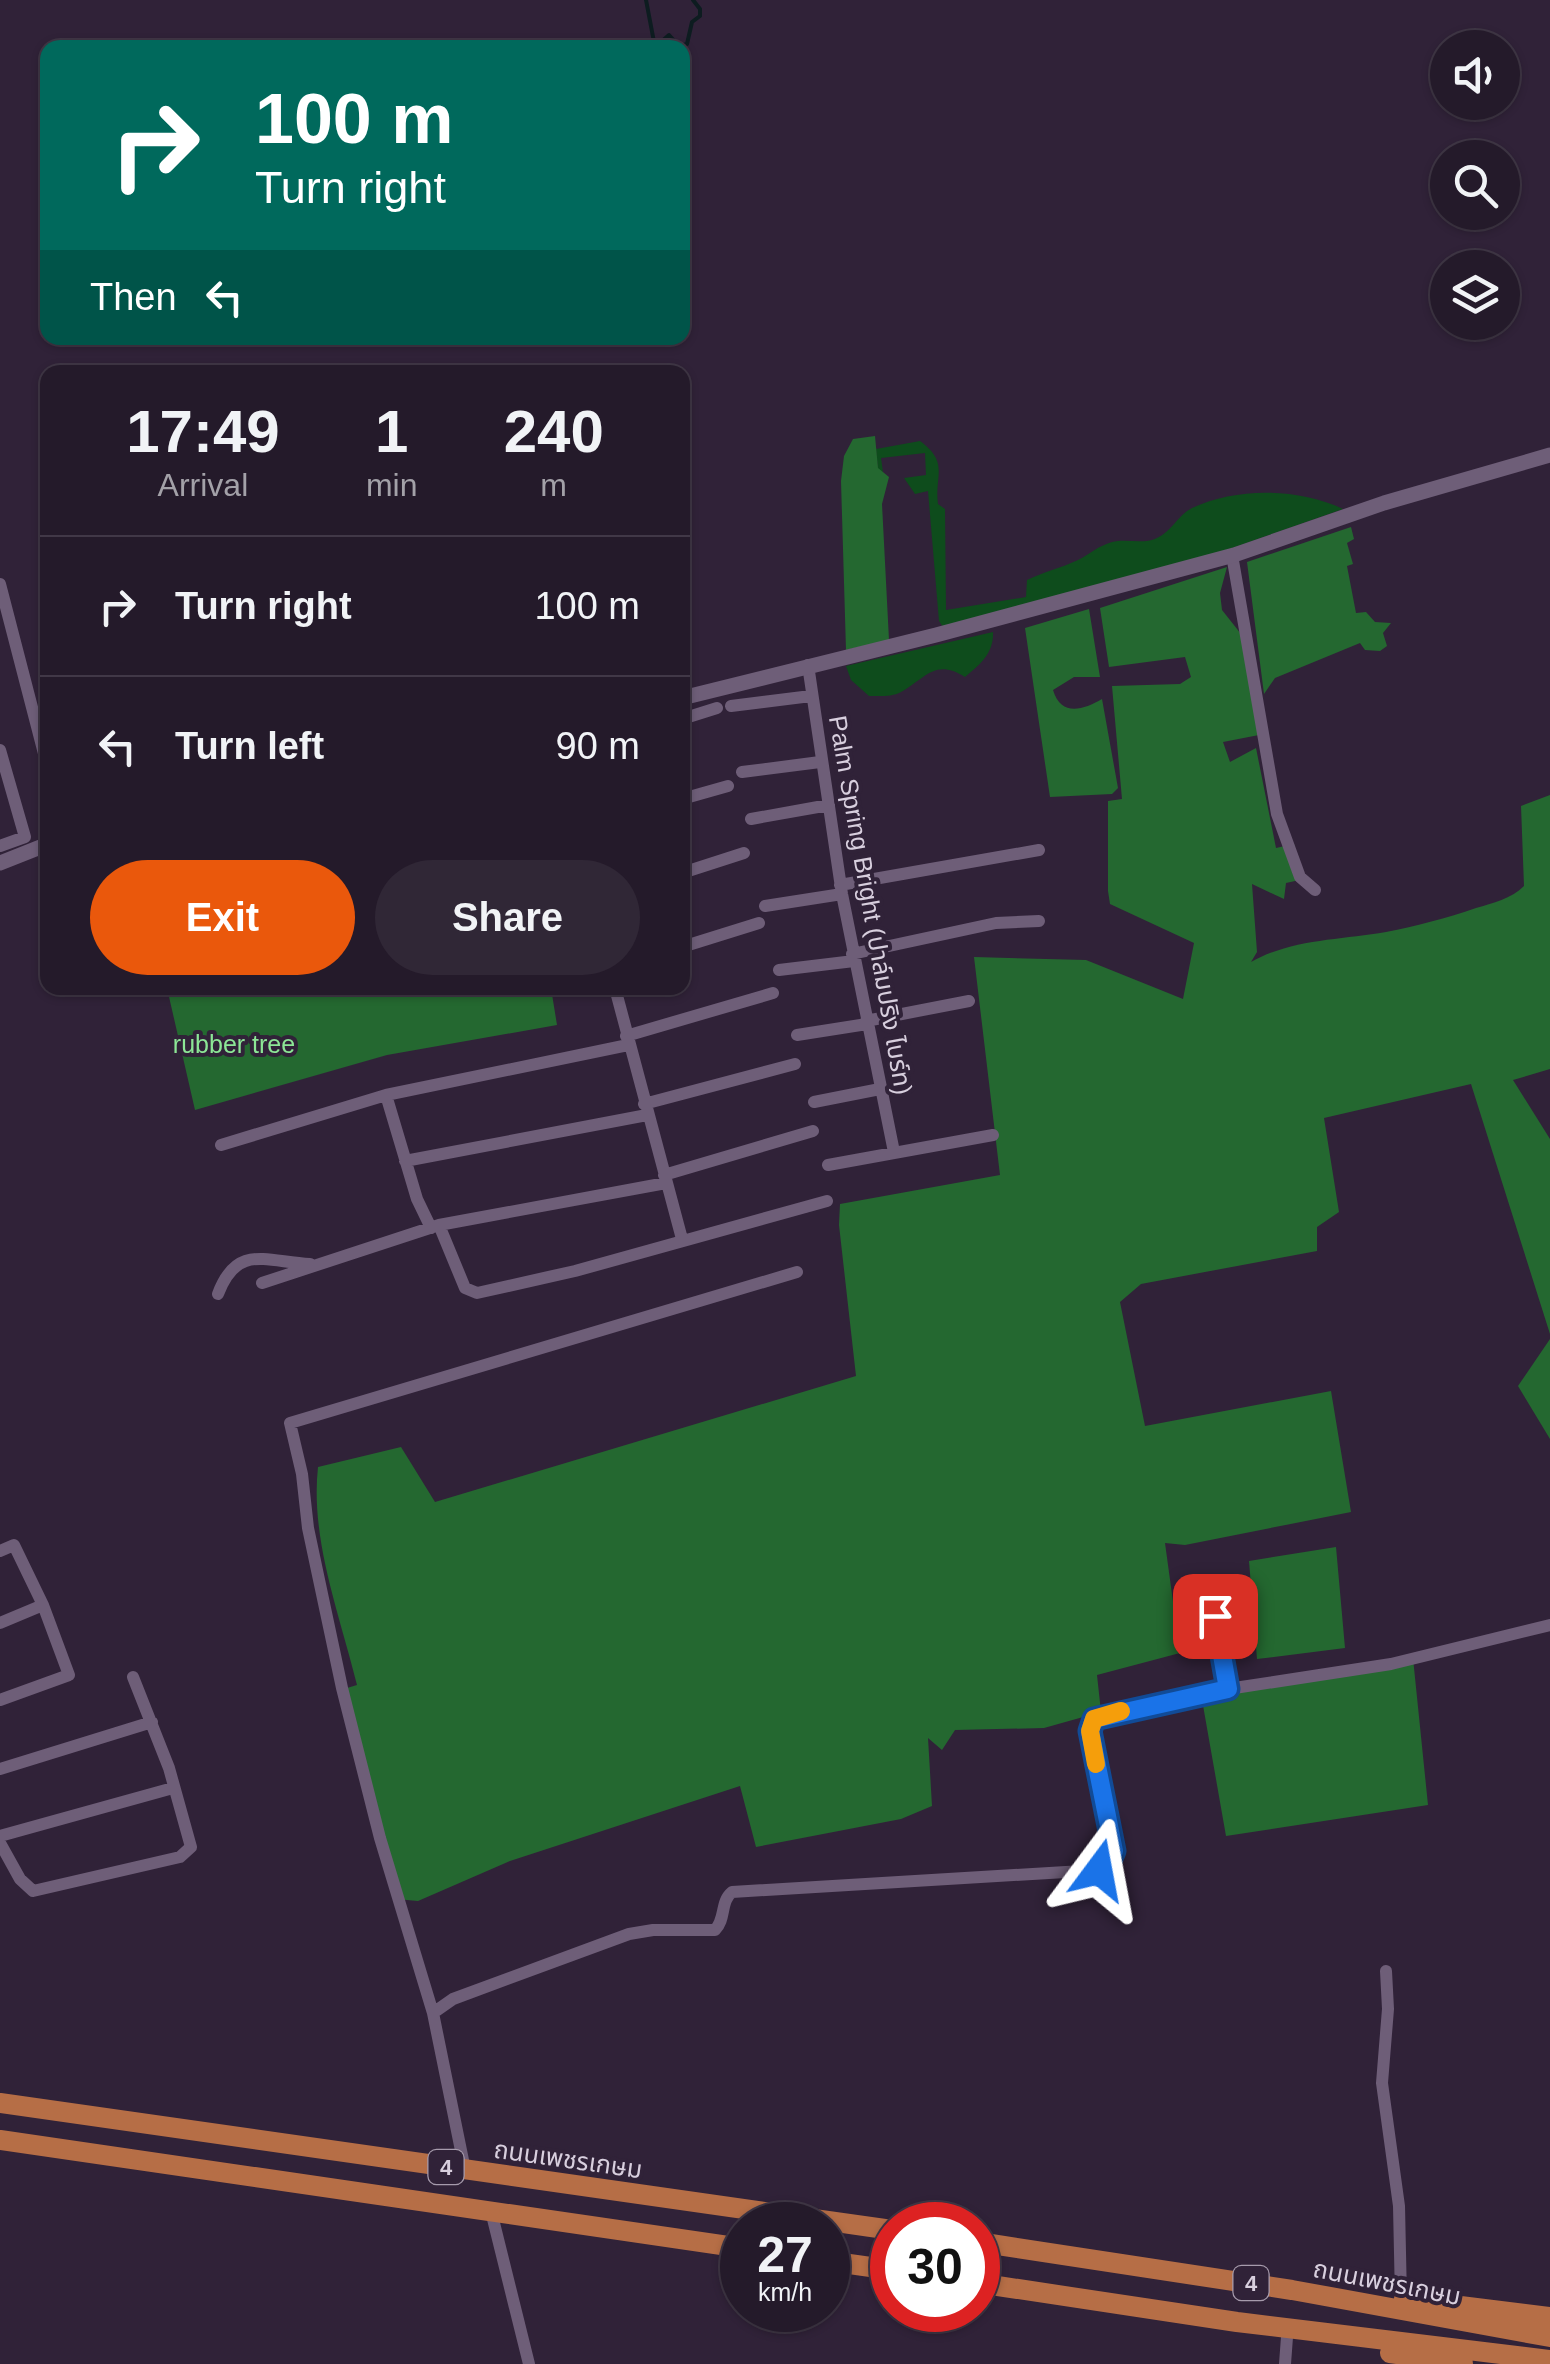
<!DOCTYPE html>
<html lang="en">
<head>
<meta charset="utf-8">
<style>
  :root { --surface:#241a2a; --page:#302736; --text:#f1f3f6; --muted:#a3a1a8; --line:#413847; --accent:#ea580c }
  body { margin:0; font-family:Helvetica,"Noto Sans Thai",sans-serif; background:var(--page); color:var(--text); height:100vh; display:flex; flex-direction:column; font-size:38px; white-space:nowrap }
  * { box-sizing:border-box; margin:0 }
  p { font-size:32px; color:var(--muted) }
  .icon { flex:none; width:55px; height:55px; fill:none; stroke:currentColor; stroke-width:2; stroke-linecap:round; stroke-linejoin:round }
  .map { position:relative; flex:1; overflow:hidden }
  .side { position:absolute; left:40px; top:365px; width:650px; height:630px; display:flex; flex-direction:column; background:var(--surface); border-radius:20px; box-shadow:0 2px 8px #0004,0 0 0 2px var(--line) }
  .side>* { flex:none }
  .banner { position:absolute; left:40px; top:40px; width:650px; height:305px; border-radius:20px; box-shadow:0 2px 8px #0004,0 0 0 2px var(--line); background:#00695c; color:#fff; overflow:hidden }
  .controls { position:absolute; left:1430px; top:30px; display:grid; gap:20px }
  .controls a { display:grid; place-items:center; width:90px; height:90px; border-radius:50%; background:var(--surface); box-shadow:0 2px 8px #0004,0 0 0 2px var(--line); font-size:50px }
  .speed { position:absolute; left:720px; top:2202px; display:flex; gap:20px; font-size:50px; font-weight:700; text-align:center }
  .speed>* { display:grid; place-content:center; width:130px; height:130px; border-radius:50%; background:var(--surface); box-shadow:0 2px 8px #0004,0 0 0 2px var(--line); line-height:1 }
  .speed small { font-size:25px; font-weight:400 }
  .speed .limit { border:15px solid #d22; background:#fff; color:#111 }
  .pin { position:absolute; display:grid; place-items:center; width:85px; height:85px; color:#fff; margin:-42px; border-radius:20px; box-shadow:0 5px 15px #0006 }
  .me { position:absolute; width:110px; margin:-55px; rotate:13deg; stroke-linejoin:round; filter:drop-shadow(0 0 8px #0008) }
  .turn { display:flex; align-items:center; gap:35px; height:210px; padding:0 50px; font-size:45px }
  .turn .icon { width:130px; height:130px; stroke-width:2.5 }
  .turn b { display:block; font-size:70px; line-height:85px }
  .then { display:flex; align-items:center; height:95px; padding:0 50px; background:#0003; gap:20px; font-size:38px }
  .eta { display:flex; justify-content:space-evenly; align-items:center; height:170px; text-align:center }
  .eta b { font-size:60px; font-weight:700; line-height:70px }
  .action { display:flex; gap:20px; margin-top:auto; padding:20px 50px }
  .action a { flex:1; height:115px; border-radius:60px; background:var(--accent); color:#fff; font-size:40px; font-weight:700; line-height:115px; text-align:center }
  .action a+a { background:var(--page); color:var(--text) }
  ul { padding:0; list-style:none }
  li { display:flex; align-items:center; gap:30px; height:140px; padding:0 50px; border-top:2px solid var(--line) }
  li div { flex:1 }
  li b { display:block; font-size:38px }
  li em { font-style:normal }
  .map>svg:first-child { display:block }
  .green { fill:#0e4c1c }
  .forest { fill:#246830 }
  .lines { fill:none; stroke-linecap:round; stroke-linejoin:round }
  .stream { stroke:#0d1c20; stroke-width:4 }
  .minor { stroke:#6e5e78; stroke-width:12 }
  .tertiary { stroke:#6e5e78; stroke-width:15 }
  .trunk { stroke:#b66e46; stroke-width:20 }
  .route-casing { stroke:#114b97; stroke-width:25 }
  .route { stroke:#1a73e8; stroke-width:18 }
  .slow { stroke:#f59e0b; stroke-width:18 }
  .labels { text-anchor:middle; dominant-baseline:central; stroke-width:8; stroke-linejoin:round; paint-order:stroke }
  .shield { fill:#302238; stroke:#a69bac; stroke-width:2.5 }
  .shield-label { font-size:22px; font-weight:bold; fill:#d8cfde }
  .street-label { font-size:25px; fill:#d8cfde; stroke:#302238 }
  .park-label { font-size:25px; fill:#8ce696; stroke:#302238 }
</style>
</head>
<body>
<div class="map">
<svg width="1550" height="2364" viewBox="0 0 1550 2364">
  <rect width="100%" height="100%" fill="#302238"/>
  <path class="green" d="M 920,441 C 950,463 934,476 938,504 L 945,509 L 946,610 L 1026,597 L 1027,580 C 1043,572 1061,568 1078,560 C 1090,554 1098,546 1112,542 C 1127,538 1142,545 1157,538 C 1171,532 1178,515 1192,508 C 1237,487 1298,488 1343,509 L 1221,552 L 943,627 L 939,621 L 928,491 L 915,494 L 904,478 L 926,475 L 925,453 L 881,458 L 883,472 L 878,469 L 876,449 Z
    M 993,632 C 994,653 980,665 965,677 C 935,658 926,678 901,692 C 892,697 880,696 869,696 L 851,680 L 846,666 Z"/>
  <path class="forest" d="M 875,436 L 878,468 L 889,477 L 882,504 L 889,640 L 846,650 L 841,481 L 844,456 L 853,439 Z
    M 1351,527 L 1354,539 L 1347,543 L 1353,564 L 1347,566 L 1356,613 L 1366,612 L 1375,622 L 1391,623 L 1383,633 L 1387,646 L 1380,651 L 1365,650 L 1360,643 L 1275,678 L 1264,694 L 1247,562 Z
    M 1227,567 L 1220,593 L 1222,610 L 1245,639 L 1259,735 L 1223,742 L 1230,762 L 1256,748 L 1276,848 L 1294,844 L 1304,879 L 1286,883 L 1284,899 L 1252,884 L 1257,952 L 1251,962 C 1292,939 1340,940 1386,932 C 1416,926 1447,918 1476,908 C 1493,903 1511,899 1524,886 L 1521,806 L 1550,795 L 1550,1069 L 1513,1080 L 1550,1139 L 1550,1334 L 1471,1084 L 1324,1118 L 1339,1212 L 1317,1227 L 1317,1251 L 1141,1284 L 1120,1302 L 1145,1426 L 1331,1391 L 1351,1512 L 1185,1545 L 1165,1543 L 1180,1653 L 1097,1675 L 1101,1712 L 1044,1728 L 955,1730 L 942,1750 L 928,1738 L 932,1806 L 901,1819 L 756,1847 L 740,1786 L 510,1861 L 418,1901 L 396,1899 L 347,1688 L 357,1685 C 340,1615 310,1540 318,1467 L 401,1447 L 435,1502 L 856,1376 L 839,1225 L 840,1204 L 1000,1175 L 974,957 L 1086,960 L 1183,999 L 1194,943 L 1110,904 L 1108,891 L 1108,801 L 1122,799 L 1112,686 L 1180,684 L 1191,677 L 1185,657 L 1109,667 L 1100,608 Z
    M 1089,609 L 1100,677 L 1074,677 L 1053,690 C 1061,717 1083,710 1102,699 L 1118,788 L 1112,794 L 1050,797 L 1025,628 Z
    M 167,988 L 551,988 L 557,1025 L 387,1055 L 195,1110 Z
    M 1550,1339 L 1550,1439 L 1518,1386 Z
    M 1336,1547 L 1345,1648 L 1257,1659 L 1249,1561 Z
    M 1413,1658 L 1428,1805 L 1226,1836 L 1201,1694 Z"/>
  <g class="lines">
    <path class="stream" d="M 646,0 L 654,42 L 661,42 L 669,35 L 679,46 L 687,44 L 692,22 L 700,16 L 700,9 L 693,0"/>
    <path class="minor" d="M 1232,555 L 1277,814 L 1300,877 L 1315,890
      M 0,584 L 48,769
      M 808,665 L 842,894 L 894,1152
      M 731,706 L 811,696
      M 682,719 L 717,708
      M 0,750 L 25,837 L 0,846
      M 742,772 L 820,762
      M 682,799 L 728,786
      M 751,819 L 829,805
      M 682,873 L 744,853
      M 840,885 L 1039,850
      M 765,906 L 842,894
      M 682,947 L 759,923
      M 852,954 L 996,923 L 1039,921
      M 779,970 L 854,961
      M 565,988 L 569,988
      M 615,988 L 682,1239
      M 866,1021 L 969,1001
      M 797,1035 L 867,1024
      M 626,1036 L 773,993
      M 386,1095 L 417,1199 L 431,1228
      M 814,1102 L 880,1089
      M 644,1104 L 795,1064
      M 221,1145 L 386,1095 L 628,1045
      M 405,1161 L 647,1115
      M 828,1165 L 993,1135
      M 664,1175 L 813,1131
      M 439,1225 L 465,1288 L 477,1293 L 575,1271 L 827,1201
      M 262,1283 L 439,1225 L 666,1183
      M 218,1294 C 237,1243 267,1262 310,1264
      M 0,1551 L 14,1545 L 43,1605 L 69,1675 L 0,1700
      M 1208,1580 L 1228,1689
      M 0,1623 L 43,1605
      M 0,1769 L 152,1722
      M 0,1836 L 173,1788
      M 0,1843 L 20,1879 L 33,1891 L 180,1857 L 191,1847 L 169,1768 L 133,1677
      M 1386,1971 L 1388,2009 L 1382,2083 L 1399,2206 L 1401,2299
      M 433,2013 L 453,1999 L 629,1934 L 653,1930 L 715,1930 C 726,1919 720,1902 732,1892 L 1099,1870 L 1109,1863 L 1114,1851 L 1090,1731 L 1094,1719 L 1228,1689 L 1391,1664 L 1550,1625
      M 465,2170 L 433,2013 L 380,1838 L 342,1688 L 308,1528 L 302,1474 L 290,1423 L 797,1272
      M 491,2211 L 529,2364
      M 1285,2364 L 1287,2337"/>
    <path class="tertiary" d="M 682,698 L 936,635 L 1234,555 L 1384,503 L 1550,455
      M 0,863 L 48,844"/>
    <path class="trunk" d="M 0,2103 L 892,2230
      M 0,2140 L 742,2248
      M 978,2242 L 1292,2290 L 1550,2337
      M 828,2261 L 892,2270
      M 978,2283 L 1237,2322 L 1550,2360
      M 1404,2299 L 1550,2317
      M 1390,2353 L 1463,2364"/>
  </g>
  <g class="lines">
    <defs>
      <path id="route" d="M 1099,1870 L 1109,1863 L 1114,1851 L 1090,1731 L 1094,1719 L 1228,1689 L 1215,1616"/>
    </defs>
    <use href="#route" class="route-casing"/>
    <use href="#route" class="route"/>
    <path class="slow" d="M 1096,1764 L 1090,1731 L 1094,1719 L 1121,1711"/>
  </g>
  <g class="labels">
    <g class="shield">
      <rect x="428.5" y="2150" width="35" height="34" rx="8"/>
      <rect x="1233.5" y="2266" width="35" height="34" rx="8"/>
    </g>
    <g class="shield-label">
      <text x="446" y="2167">4</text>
      <text x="1251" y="2283">4</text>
    </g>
    <g class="street-label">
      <text transform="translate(871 905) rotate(80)">Palm Spring Bright (ปาล์มปริง ไบร์ท)</text>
      <text transform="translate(568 2159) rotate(8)">ถนนเพชรเกษม</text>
      <text transform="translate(1387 2282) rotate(11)">ถนนเพชรเกษม</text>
    </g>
    <g class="park-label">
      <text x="234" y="1044">rubber tree</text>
    </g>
  </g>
</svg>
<div class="controls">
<a><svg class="icon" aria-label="sound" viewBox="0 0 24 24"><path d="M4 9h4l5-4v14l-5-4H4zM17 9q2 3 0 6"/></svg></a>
<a><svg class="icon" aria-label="search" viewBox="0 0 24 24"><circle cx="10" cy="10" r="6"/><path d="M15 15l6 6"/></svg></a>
<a><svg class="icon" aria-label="layers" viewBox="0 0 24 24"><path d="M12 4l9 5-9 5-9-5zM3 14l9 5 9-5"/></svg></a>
</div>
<div class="speed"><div>27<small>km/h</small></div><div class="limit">30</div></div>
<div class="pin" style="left:1215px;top:1616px;background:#d93025"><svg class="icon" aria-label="arrive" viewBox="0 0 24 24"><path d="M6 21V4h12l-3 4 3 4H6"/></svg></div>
<svg class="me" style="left:1099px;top:1870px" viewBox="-20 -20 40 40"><path d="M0-17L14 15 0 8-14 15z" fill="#1a73e8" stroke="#fff" stroke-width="4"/></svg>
<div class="banner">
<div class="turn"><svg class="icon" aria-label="right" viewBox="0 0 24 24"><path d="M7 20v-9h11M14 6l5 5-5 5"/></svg><div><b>100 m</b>Turn right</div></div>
<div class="then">Then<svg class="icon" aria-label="left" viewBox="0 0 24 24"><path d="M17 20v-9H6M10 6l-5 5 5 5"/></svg></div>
</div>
<section class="side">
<div class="eta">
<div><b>17:49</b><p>Arrival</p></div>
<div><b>1</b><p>min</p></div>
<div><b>240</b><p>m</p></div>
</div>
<ul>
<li><svg class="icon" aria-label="right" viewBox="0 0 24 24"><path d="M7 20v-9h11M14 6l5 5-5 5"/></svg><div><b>Turn right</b></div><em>100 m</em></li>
<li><svg class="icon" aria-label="left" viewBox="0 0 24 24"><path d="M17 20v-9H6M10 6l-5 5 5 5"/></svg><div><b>Turn left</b></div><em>90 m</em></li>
</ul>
<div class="action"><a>Exit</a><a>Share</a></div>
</section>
</div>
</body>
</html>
